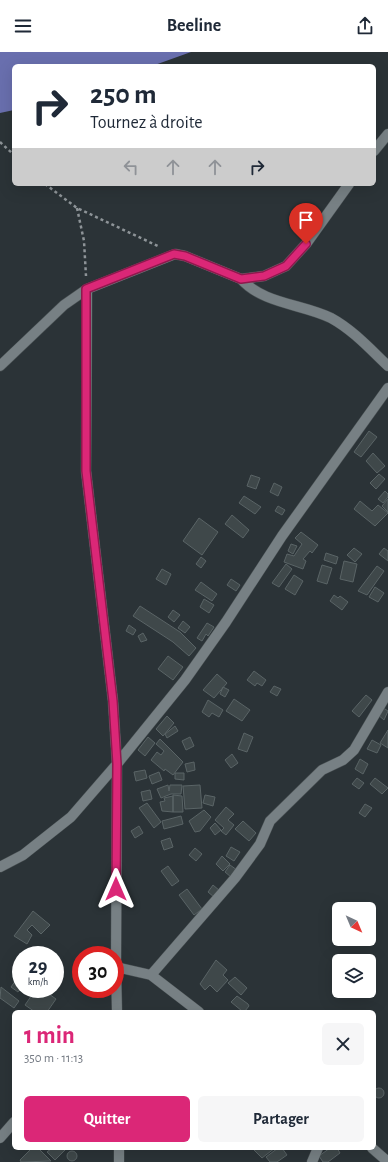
<!DOCTYPE html>
<html lang="fr">
<head>
<meta charset="utf-8">
<style>
  :root { --surface:#fff; --page:#f6f6f7; --text:#1f2937; --muted:#747a83; --accent:#db2777 }
  body { margin:0; font-family:"Alegreya Sans",sans-serif; background:var(--page); color:var(--text); height:100vh; display:flex; flex-direction:column; font-size:15px; white-space:nowrap }
  * { box-sizing:border-box; margin:0 }
  p { font-size:13px; color:var(--muted) }
  .icon { flex:none; width:22px; height:22px; fill:none; stroke:currentColor; stroke-width:2; stroke-linecap:round; stroke-linejoin:round }
  .map { position:relative; flex:1; overflow:hidden }
  .sheet { position:absolute; left:12px; top:958px; width:364px; height:140px; display:flex; flex-direction:column; background:var(--surface); border-radius:6px; box-shadow:0 4px 16px #0002 }
  .sheet>* { flex:none }
  .banner { position:absolute; left:12px; top:12px; width:364px; height:122px; border-radius:6px; box-shadow:0 4px 16px #0002; background:#fff; color:var(--text); overflow:hidden }
  .needle { width:26px; rotate:136deg }
  .controls { position:absolute; left:332px; top:850px; display:grid; gap:8px }
  .controls a { display:grid; place-items:center; width:44px; height:44px; border-radius:6px; background:var(--surface); box-shadow:0 4px 16px #0002; font-size:20px }
  .speed { position:absolute; left:12px; top:894px; display:flex; gap:8px; font-size:20px; font-weight:700; text-align:center }
  .speed>* { display:grid; place-content:center; width:52px; height:52px; border-radius:50%; background:var(--surface); box-shadow:0 4px 16px #0002; line-height:1 }
  .speed small { font-size:10px; font-weight:400 }
  .speed .limit { border:6px solid #d22; background:#fff; color:#111 }
  .pin { position:absolute; display:grid; place-items:center; width:34px; height:34px; color:#fff; margin:-41px -17px; border-radius:50% 50% 50% 0; rotate:-45deg; box-shadow:0 0 4px #0007 }
  .pin .icon { rotate:45deg }
  .me { position:absolute; width:44px; margin:-22px; rotate:0deg; stroke-linejoin:round; filter:drop-shadow(0 0 3px #0008) }
  .turn { display:flex; align-items:center; gap:14px; height:84px; padding:0 12px; font-size:18px }
  .turn .icon { width:52px; height:52px; stroke-width:2.5 }
  .turn b { display:block; font-size:28px; line-height:34px }
  .lanes { display:flex; align-items:center; height:38px; padding:0 12px; background:#0003; justify-content:center; gap:20px; direction:ltr }
  .lanes .off { opacity:.35 }
  .round { display:grid; place-items:center; flex:none; width:42px; height:42px; border-radius:6px; background:var(--page) }
  .head { display:flex; align-items:center; justify-content:space-between; height:68px; padding:0 12px }
  h1 { font-size:24px; font-weight:700; line-height:30px; color:var(--accent) }
  .cta { display:flex; gap:8px; margin-top:auto; padding:8px 12px }
  .cta a { flex:1; height:46px; border-radius:6px; background:var(--accent); color:#fff; font-size:16px; font-weight:700; line-height:46px; text-align:center }
  .cta a+a { background:var(--page); color:var(--text) }
  header { display:flex; justify-content:space-between; align-items:center; height:52px; padding:0 12px; background:var(--surface); font-size:18px; font-weight:700 }
  .map>svg:first-child { display:block }
  .water { fill:#696fae }
  .building { fill:#3f484a; stroke:#5a6466 }
  .lines { fill:none; stroke-linecap:round; stroke-linejoin:round }
  .minor-casing { stroke:#495053; stroke-width:11 }
  .path { stroke:#8e9498; stroke-width:2.5; stroke-dasharray:3 3; stroke-linecap:butt }
  .minor { stroke:#778084; stroke-width:10 }
  .route-casing { stroke:#8e194d; stroke-width:10 }
  .route { stroke:#db2777; stroke-width:7 }
</style>
</head>
<body>
<header><svg class="icon" aria-label="menu" viewBox="0 0 24 24"><path d="M4 6h16M4 12h16M4 18h16"/></svg>Beeline<svg class="icon" aria-label="share" viewBox="0 0 24 24"><path d="M12 15V3M7 8l5-5 5 5M5 13v7h14v-7"/></svg></header>
<div class="map">
<svg width="388" height="1110" viewBox="0 0 388 1110">
  <rect width="100%" height="100%" fill="#2b3337"/>
  <path class="water" d="M 0,0 L 191,0 L 152,14 L 14,14 L 14,58 L 0,61 Z"/>
  <path class="building" d="M 369,379 L 377,385 L 361,405 L 354,400 Z
    M 373,401 L 385,414 L 377,421 L 366,409 Z
    M 379,422 L 385,427 L 376,437 L 370,431 Z
    M 251,423 L 260,426 L 256,437 L 247,434 Z
    M 274,431 L 282,435 L 278,444 L 270,440 Z
    M 385,439 L 388,442 L 388,445 L 383,451 L 378,447 Z
    M 244,444 L 261,455 L 255,462 L 239,451 Z
    M 388,447 L 388,460 L 382,454 Z
    M 360,449 L 372,459 L 378,453 L 388,461 L 375,474 L 354,457 Z
    M 278,454 L 285,458 L 282,463 L 275,459 Z
    M 232,463 L 249,478 L 243,486 L 225,472 Z
    M 199,466 L 218,480 L 202,503 L 183,489 Z
    M 301,480 L 318,493 L 312,501 L 310,499 L 303,507 L 306,509 L 303,517 L 284,510 L 287,502 L 294,504 L 302,492 L 295,486 Z
    M 291,492 L 297,494 L 293,502 L 288,499 Z
    M 354,496 L 362,502 L 355,510 L 347,503 Z
    M 384,496 L 388,499 L 388,509 L 379,502 Z
    M 326,501 L 338,505 L 336,512 L 324,508 Z
    M 201,505 L 206,509 L 201,516 L 196,512 Z
    M 344,509 L 357,512 L 353,530 L 340,527 Z
    M 286,512 L 292,517 L 279,535 L 272,531 Z
    M 322,513 L 332,516 L 327,532 L 317,529 Z
    M 377,514 L 384,519 L 367,543 L 358,539 Z
    M 162,517 L 171,522 L 166,533 L 156,527 Z
    M 294,523 L 303,529 L 295,543 L 285,537 Z
    M 231,527 L 240,533 L 236,539 L 227,533 Z
    M 201,530 L 217,542 L 212,549 L 195,538 Z
    M 375,535 L 384,541 L 378,550 L 369,545 Z
    M 334,543 L 338,546 L 340,544 L 348,550 L 342,558 L 330,549 Z
    M 204,547 L 214,553 L 209,561 L 200,555 Z
    M 140,554 L 180,580 L 196,596 L 189,604 L 173,590 L 133,564 Z
    M 173,558 L 180,563 L 174,570 L 168,565 Z
    M 183,569 L 190,575 L 185,581 L 178,576 Z
    M 207,571 L 214,575 L 208,584 L 206,582 L 202,589 L 197,586 Z
    M 129,573 L 136,578 L 133,583 L 126,579 Z
    M 143,581 L 147,588 L 141,590 L 138,584 Z
    M 168,604 L 183,615 L 173,628 L 158,617 Z
    M 254,619 L 266,628 L 262,634 L 257,631 L 255,634 L 247,628 Z
    M 217,622 L 227,631 L 214,646 L 203,638 Z
    M 274,634 L 281,637 L 277,644 L 270,640 Z
    M 223,635 L 229,638 L 225,645 L 220,642 Z
    M 366,643 L 372,648 L 359,665 L 352,659 Z
    M 234,647 L 250,658 L 242,669 L 226,659 Z
    M 208,648 L 223,658 L 219,665 L 212,661 L 209,665 L 202,660 Z
    M 382,655 L 388,659 L 384,668 L 377,662 Z
    M 167,664 L 174,671 L 163,684 L 156,677 Z
    M 175,674 L 178,679 L 167,686 L 165,682 Z
    M 388,678 L 388,696 L 380,691 Z
    M 244,681 L 253,685 L 247,700 L 238,697 Z
    M 148,685 L 155,691 L 145,704 L 138,698 Z
    M 190,685 L 194,694 L 186,698 L 182,689 Z
    M 160,687 L 183,710 L 173,723 L 165,717 L 164,719 L 151,708 L 157,700 L 161,703 L 164,699 L 156,692 Z
    M 372,688 L 381,693 L 377,701 L 367,697 Z
    M 232,702 L 238,711 L 231,716 L 225,708 Z
    M 360,707 L 368,712 L 363,722 L 355,717 Z
    M 194,710 L 195,718 L 187,720 L 185,712 Z
    M 145,718 L 147,726 L 136,729 L 134,720 Z
    M 159,720 L 162,728 L 152,732 L 149,724 Z
    M 175,721 L 184,721 L 184,728 L 175,727 Z
    M 357,726 L 364,731 L 359,737 L 352,732 Z
    M 375,726 L 388,736 L 382,742 L 370,732 Z
    M 168,733 L 169,739 L 170,733 L 182,733 L 181,742 L 171,742 L 161,746 L 157,737 Z
    M 200,733 L 202,756 L 185,757 L 183,734 Z
    M 150,738 L 152,747 L 143,749 L 141,740 Z
    M 173,743 L 182,744 L 183,760 L 173,760 Z
    M 205,743 L 215,745 L 213,754 L 203,751 Z
    M 173,744 L 173,760 L 162,759 L 160,750 L 165,749 L 164,746 Z
    M 147,751 L 161,770 L 154,776 L 139,756 Z
    M 365,752 L 372,756 L 365,765 L 359,761 Z
    M 226,755 L 234,762 L 228,768 L 234,773 L 226,783 L 221,779 L 224,776 L 215,768 Z
    M 204,758 L 211,765 L 200,779 L 195,780 L 189,769 Z
    M 181,764 L 183,772 L 164,777 L 162,769 Z
    M 243,769 L 256,781 L 249,789 L 235,777 Z
    M 215,771 L 221,778 L 215,783 L 210,776 Z
    M 139,774 L 143,781 L 135,786 L 131,779 Z
    M 170,786 L 173,795 L 164,798 L 161,789 Z
    M 231,795 L 240,800 L 234,809 L 226,804 Z
    M 195,796 L 202,802 L 196,809 L 189,803 Z
    M 222,804 L 230,812 L 223,819 L 216,812 Z
    M 230,813 L 237,818 L 231,825 L 225,820 Z
    M 168,814 L 179,829 L 172,834 L 161,819 Z
    M 213,833 L 220,839 L 214,845 L 208,840 Z
    M 187,837 L 202,857 L 194,863 L 179,843 Z
    M 33,859 L 50,873 L 41,882 L 32,873 L 27,878 L 32,883 L 27,892 L 14,884 Z
    M 216,908 L 227,918 L 223,923 L 228,928 L 217,940 L 210,933 L 205,938 L 200,932 Z
    M 21,921 L 21,936 L 18,940 L 11,935 Z
    M 235,925 L 247,936 L 241,943 L 228,931 Z
    M 1,935 L 19,949 L 14,956 L 0,946 Z
    M 36,937 L 42,937 L 56,947 L 47,960 L 35,960 L 25,953 Z
    M 237,944 L 248,952 L 249,954 L 245,959 L 242,959 L 231,950 Z
    M374 1041a5 5 0 1 1 10 0a5 5 0 1 1-10 0Z
    M 32,1096 L 38,1096 L 51,1109 L 21,1110 L 20,1108 Z
    M 52,1096 L 67,1096 L 55,1108 L 47,1100 Z
    M 252,1096 L 275,1096 L 262,1106 Z
    M 278,1096 L 282,1096 L 287,1103 L 277,1110 L 270,1110 L 266,1105 Z
    M 330,1096 L 337,1096 L 340,1101 L 328,1110 L 323,1110 L 319,1104 Z
    M67 1104a5 5 0 1 1 10 0a5 5 0 1 1-10 0Z"/>
  <g class="lines">
    <defs>
      <path id="minor" d="M 374,99 L 388,82
        M 241,227 C 263,252 303,252 331,266 C 353,278 370,297 388,314
        M 87,237 L 86,419 L 113,649 L 117,712 L 116,915 L 117,960
        M 0,314 L 64,253 L 87,237 L 175,202 L 185,204 L 241,227 L 264,224 L 286,214 L 306,192 L 349,132
        M 0,815 L 23,803 L 71,765 L 117,712 L 185,628 L 226,570 L 282,484 L 388,336
        M 116,915 L 151,923 L 199,960
        M 151,923 L 235,826 L 260,792 L 270,769 L 322,718 L 343,708 L 354,698 L 388,640
        M 0,1086 L 14,1070
        M 119,1096 L 119,1110
        M 372,1096 L 388,1110
        M 312,1110 L 318,1096"/>
    </defs>
    <use href="#minor" class="minor-casing"/>
    <path class="path" d="M 0,90 L 14,103
      M 45,132 L 77,156 L 160,195
      M 77,156 L 84,189 L 86,224"/>
    <use href="#minor" class="minor"/>
  </g>
  <g class="lines">
    <defs>
      <path id="route" d="M 116,837 L 117,712 L 113,649 L 86,419 L 86,237 L 174,202 L 185,204 L 241,227 L 264,224 L 286,214 L 306,192"/>
    </defs>
    <use href="#route" class="route-casing"/>
    <use href="#route" class="route"/>
  </g>
</svg>
<div class="controls">
<a><svg class="needle" viewBox="-14 -14 28 28"><path d="M0-13l5 13h-10z" fill="#e53935"/><path d="M0 13l5-13h-10z" fill="#747a83"/></svg></a>
<a><svg class="icon" aria-label="layers" viewBox="0 0 24 24"><path d="M12 4l9 5-9 5-9-5zM3 14l9 5 9-5"/></svg></a>
</div>
<div class="speed"><div>29<small>km/h</small></div><div class="limit">30</div></div>
<div class="pin" style="left:306px;top:192px;background:#d93025"><svg class="icon" aria-label="arrive" viewBox="0 0 24 24"><path d="M6 21V4h12l-3 4 3 4H6"/></svg></div>
<svg class="me" style="left:116px;top:837px" viewBox="-20 -20 40 40"><path d="M0-17L14 15 0 8-14 15z" fill="#db2777" stroke="#fff" stroke-width="4"/></svg>
<div class="banner">
<div class="turn"><svg class="icon" aria-label="right" viewBox="0 0 24 24"><path d="M7 20v-9h11M14 6l5 5-5 5"/></svg><div><b>250 m</b>Tournez à droite</div></div>
<div class="lanes"><svg class="icon off" aria-label="left" viewBox="0 0 24 24"><path d="M17 20v-9H6M10 6l-5 5 5 5"/></svg><svg class="icon off" aria-label="ahead" viewBox="0 0 24 24"><path d="M12 20V5M6 11l6-6 6 6"/></svg><svg class="icon off" aria-label="ahead" viewBox="0 0 24 24"><path d="M12 20V5M6 11l6-6 6 6"/></svg><svg class="icon" aria-label="right" viewBox="0 0 24 24"><path d="M7 20v-9h11M14 6l5 5-5 5"/></svg></div>
</div>
<section class="sheet">
<div class="head"><div><h1>1 min</h1><p>350 m · 11:13</p></div><a class="round"><svg class="icon" aria-label="close" viewBox="0 0 24 24"><path d="M6 6l12 12M18 6L6 18"/></svg></a></div>
<div class="cta"><a>Quitter</a><a>Partager</a></div>
</section>
</div>
</body>
</html>
